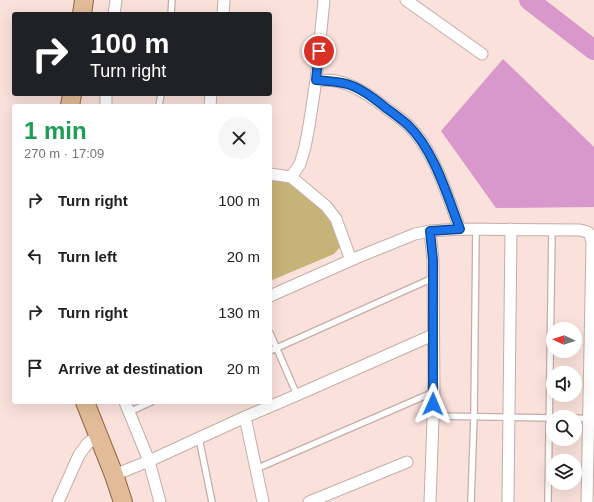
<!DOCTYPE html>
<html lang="en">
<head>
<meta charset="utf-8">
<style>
  :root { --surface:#fff; --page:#f6f6f6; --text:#202124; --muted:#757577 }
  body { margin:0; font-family:Arial,sans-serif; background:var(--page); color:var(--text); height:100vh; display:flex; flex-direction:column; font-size:15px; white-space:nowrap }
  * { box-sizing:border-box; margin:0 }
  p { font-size:13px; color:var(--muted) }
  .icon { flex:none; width:22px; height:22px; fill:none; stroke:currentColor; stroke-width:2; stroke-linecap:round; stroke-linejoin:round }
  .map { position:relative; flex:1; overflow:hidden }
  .side { position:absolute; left:12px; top:104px; width:260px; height:300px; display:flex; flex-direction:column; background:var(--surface); border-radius:4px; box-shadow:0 4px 16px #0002 }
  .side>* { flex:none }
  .guide { position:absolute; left:12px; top:12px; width:260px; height:84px; border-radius:4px; box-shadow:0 4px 16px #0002; background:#202124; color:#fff; overflow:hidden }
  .needle { width:26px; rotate:274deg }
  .fabs { position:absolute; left:546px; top:322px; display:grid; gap:8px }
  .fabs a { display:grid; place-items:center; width:36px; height:36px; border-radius:50%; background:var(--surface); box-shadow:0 4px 16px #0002; font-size:20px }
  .pin { position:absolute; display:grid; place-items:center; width:34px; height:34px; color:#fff; margin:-17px; border:2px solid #fff; border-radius:50%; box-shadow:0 1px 4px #0007 }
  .me { position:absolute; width:44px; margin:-22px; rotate:1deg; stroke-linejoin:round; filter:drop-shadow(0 0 3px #0008) }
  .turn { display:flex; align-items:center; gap:14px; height:84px; padding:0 12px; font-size:18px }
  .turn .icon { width:52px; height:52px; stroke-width:2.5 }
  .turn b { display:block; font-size:28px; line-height:34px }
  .round { display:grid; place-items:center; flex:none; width:42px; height:42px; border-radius:21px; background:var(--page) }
  .overview { display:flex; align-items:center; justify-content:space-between; height:68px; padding:0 12px }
  h1 { font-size:24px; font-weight:700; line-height:30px; color:#1e9e55 }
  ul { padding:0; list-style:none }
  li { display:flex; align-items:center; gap:12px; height:56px; padding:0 12px }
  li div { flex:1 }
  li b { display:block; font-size:15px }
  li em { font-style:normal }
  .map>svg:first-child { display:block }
  .green { fill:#c6b378 }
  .water { fill:#d898cc }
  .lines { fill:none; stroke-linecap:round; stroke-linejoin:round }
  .river { stroke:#d898cc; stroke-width:20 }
  .lane-casing { stroke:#c5ada8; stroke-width:8 }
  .street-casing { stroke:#c5ada8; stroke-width:13 }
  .primary-casing { stroke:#93663f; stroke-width:20 }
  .lane { stroke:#fff; stroke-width:5.5 }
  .street { stroke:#fff; stroke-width:11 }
  .primary { stroke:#e2bc98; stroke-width:18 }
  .route-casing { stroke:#114b97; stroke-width:10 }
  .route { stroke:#1a73e8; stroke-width:7 }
</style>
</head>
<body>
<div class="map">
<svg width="594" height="502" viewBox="0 0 594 502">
  <rect width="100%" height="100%" fill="#fae1db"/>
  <path class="green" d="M 270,180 L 287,182 L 331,216 L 341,246 L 334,254 L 270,281 Z"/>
  <path class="water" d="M 503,59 L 594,147 L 594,207 L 496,208 L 441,131 Z"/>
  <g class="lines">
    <path class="river" d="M 529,0 L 594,50"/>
    <defs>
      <path id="lane" d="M 171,14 L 172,0
        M 159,106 L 161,94
        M 270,333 L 297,395
        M 270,351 L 433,278
        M 129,412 L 151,402
        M 433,416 L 552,418
        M 575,418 L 589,419
        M 199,438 L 212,502
        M 256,469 L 434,392
        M 471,502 L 474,416 L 476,228
        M 548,502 L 552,229"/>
      <path id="street" d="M 406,0 L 482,54
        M 114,14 L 116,0
        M 223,14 L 224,0
        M 316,80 C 322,80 329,80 335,81 C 354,84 371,96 386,108 C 393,113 401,119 408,125 C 434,150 447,195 460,229
        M 106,106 L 106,94
        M 210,106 L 211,94
        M 270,174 L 291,177 L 326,206 L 336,219 L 351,260
        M 291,177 L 300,164 L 305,147 L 309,126 L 316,80 L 324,0
        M 270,296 L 358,257 L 415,234 L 430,231 L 460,229 L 579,230 C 590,232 590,232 592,243 L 587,502
        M 125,402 L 149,461 L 160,502
        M 245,417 L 263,502
        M 114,475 L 149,461 L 245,417 L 297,395 L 433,335
        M 58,502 L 79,455 L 87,444 L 99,435
        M 309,502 L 407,462
        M 430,502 L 434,392 L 433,260 L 430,231
        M 508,502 L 511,229"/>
      <path id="primary" d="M 82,14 L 84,0
        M 70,106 L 72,94
        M 85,402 L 114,475 L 123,502"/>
    </defs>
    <use href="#lane" class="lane-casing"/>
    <use href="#street" class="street-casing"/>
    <use href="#primary" class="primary-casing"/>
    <use href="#lane" class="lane"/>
    <use href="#street" class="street"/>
    <use href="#primary" class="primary"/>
  </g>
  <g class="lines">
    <defs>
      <path id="route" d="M 319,51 L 316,80 C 326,81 337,81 347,84 C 361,88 374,98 386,108 C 393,113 401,119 408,125 C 434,150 447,195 460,229 L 430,231 L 433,260 L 433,404"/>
    </defs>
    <use href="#route" class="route-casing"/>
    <use href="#route" class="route"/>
  </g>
</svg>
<div class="fabs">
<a><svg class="needle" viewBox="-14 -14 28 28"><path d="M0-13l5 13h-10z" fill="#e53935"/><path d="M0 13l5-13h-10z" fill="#757577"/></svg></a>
<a><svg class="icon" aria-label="sound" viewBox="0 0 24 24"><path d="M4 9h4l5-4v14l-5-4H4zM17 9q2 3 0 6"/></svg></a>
<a><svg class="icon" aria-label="search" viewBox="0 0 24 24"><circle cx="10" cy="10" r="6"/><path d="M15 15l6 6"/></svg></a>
<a><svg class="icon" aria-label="layers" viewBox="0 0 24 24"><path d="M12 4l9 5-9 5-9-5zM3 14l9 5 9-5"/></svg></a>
</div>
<div class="pin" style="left:319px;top:51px;background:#d93025"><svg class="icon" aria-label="arrive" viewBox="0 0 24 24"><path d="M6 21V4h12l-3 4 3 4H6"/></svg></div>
<svg class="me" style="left:433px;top:404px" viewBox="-20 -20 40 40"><path d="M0-17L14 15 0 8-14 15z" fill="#1a73e8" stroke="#fff" stroke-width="4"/></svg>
<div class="guide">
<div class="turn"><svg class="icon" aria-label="right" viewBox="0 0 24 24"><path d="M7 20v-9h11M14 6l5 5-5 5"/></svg><div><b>100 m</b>Turn right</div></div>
</div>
<section class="side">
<div class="overview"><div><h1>1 min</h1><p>270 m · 17:09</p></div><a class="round"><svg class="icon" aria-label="close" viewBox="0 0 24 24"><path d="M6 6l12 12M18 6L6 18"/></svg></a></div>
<ul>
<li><svg class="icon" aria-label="right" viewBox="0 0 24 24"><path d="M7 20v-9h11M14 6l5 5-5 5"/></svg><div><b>Turn right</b></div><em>100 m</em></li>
<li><svg class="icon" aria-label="left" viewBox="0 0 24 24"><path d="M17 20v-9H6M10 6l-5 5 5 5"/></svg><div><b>Turn left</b></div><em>20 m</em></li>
<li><svg class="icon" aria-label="right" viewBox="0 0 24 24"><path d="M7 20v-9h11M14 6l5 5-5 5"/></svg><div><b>Turn right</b></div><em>130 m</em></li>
<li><svg class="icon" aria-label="arrive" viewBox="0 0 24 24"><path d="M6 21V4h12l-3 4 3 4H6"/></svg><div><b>Arrive at destination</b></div><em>20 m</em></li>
</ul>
</section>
</div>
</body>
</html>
